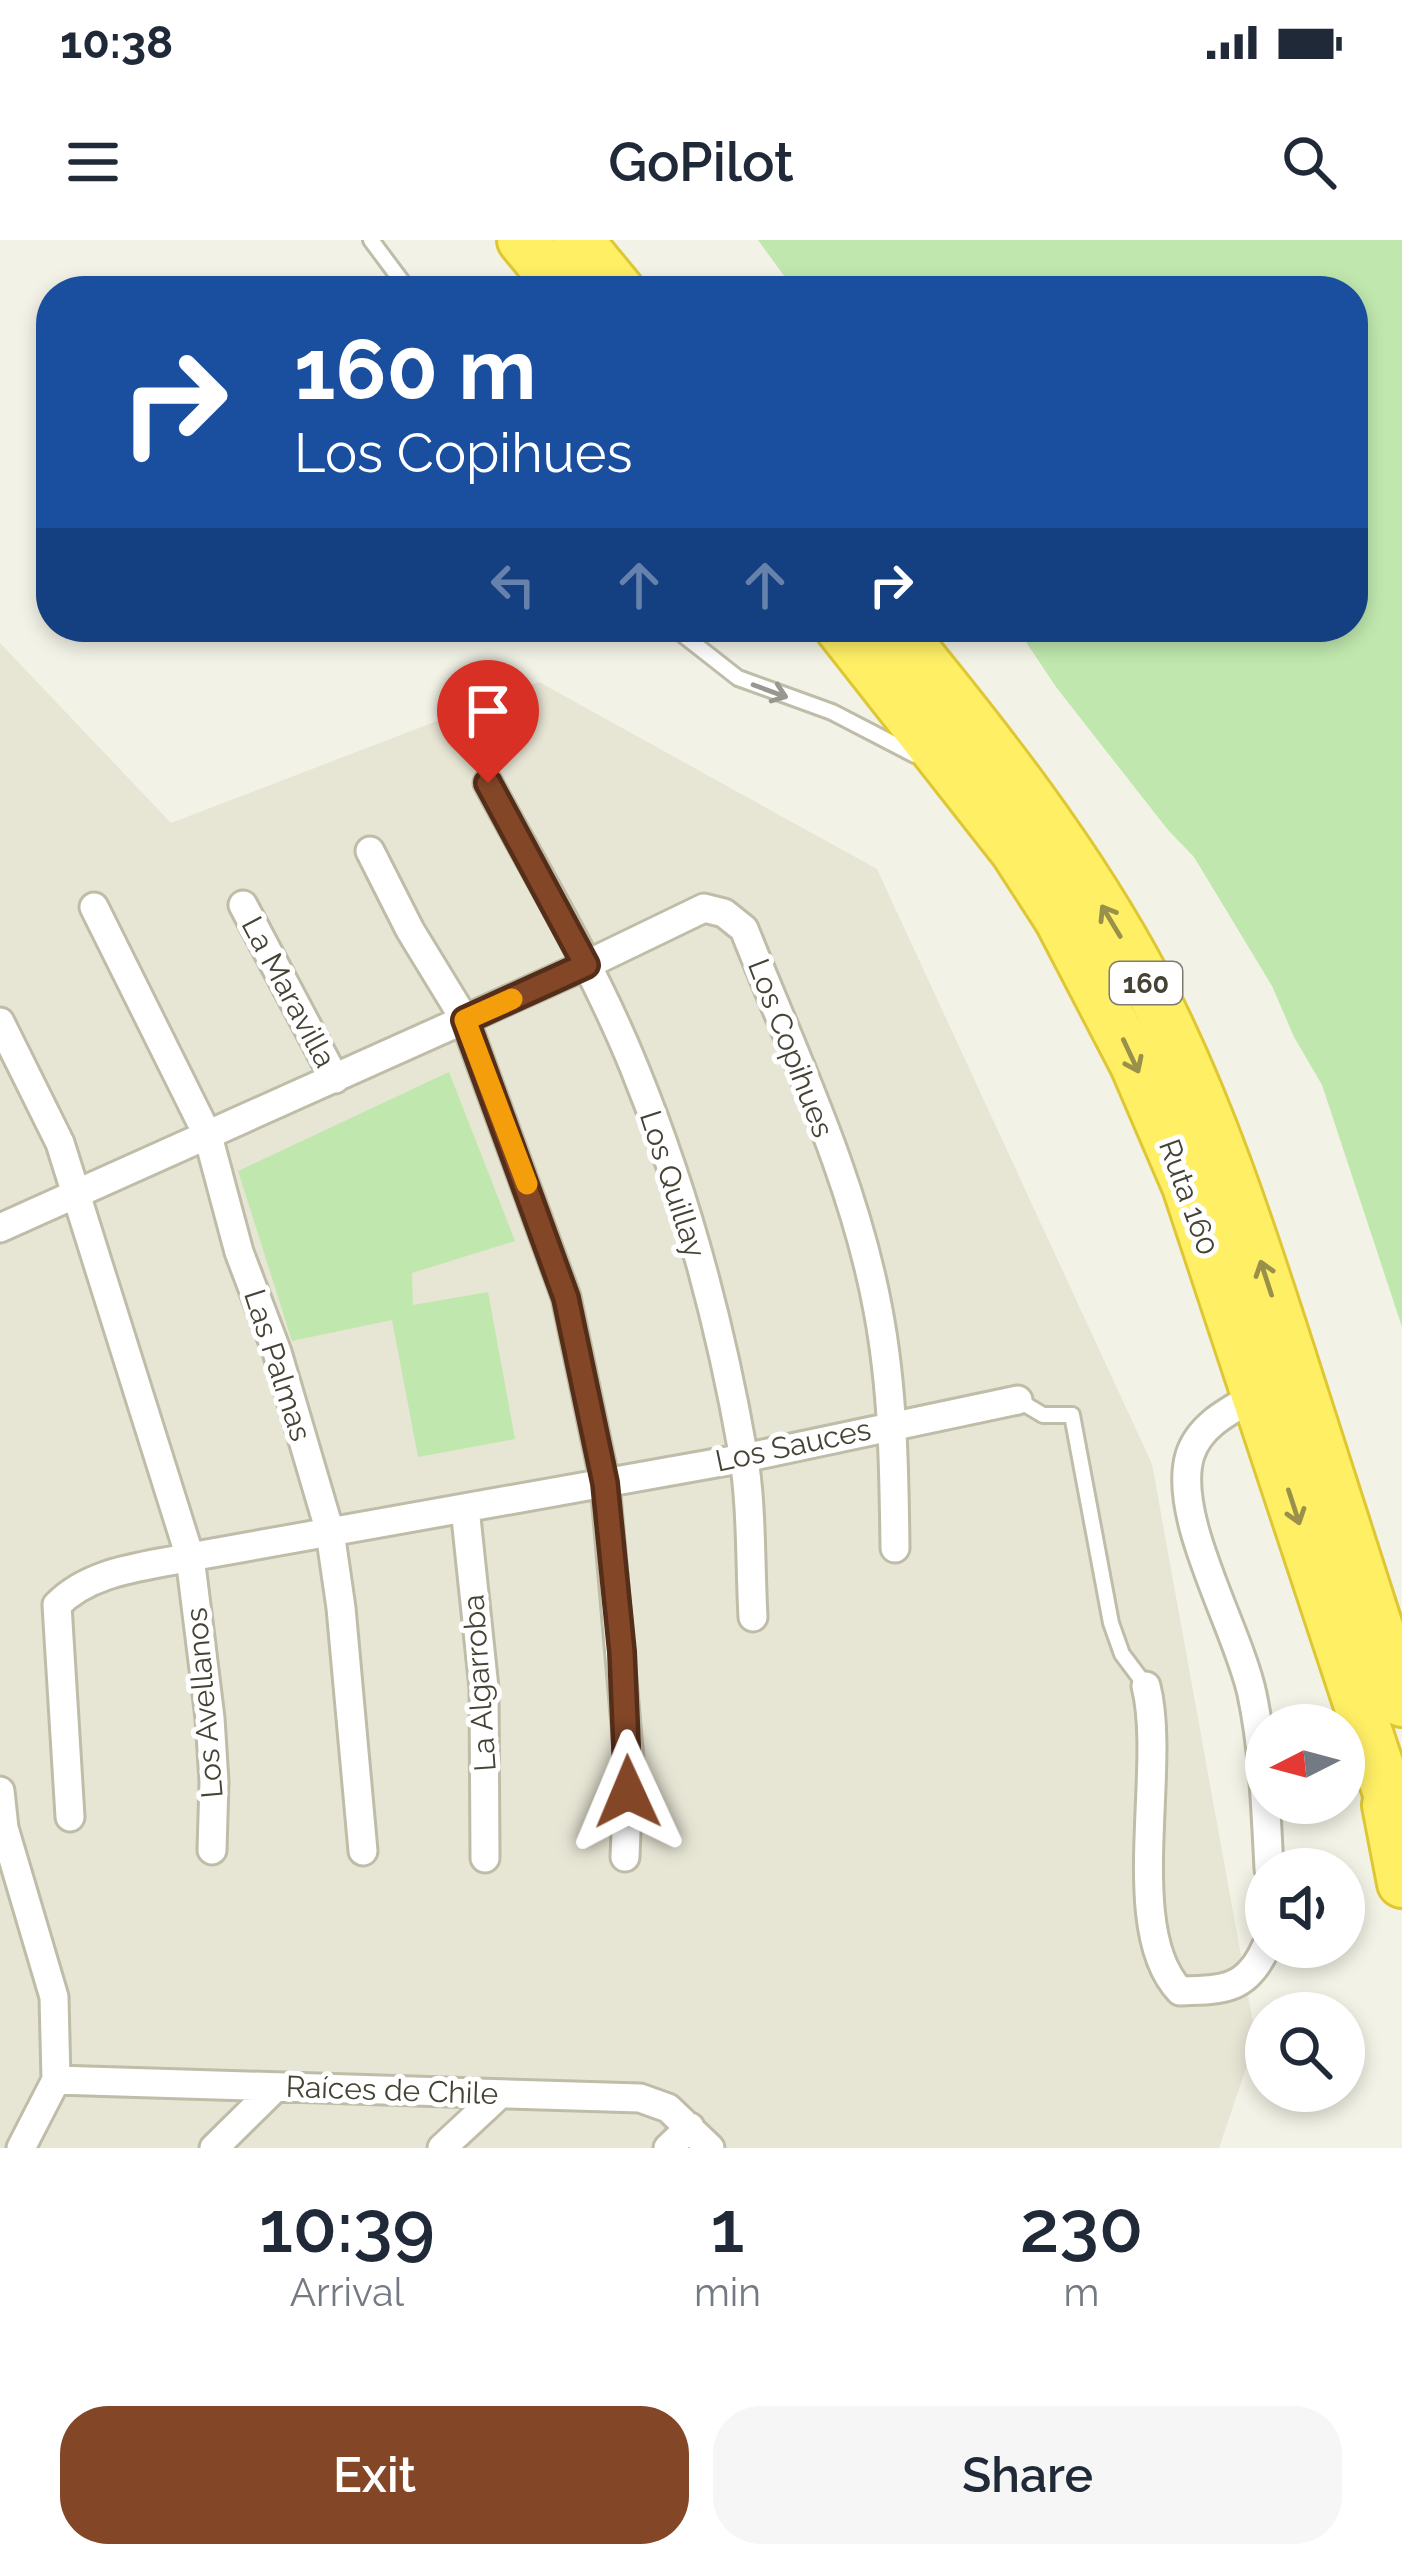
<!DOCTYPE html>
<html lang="en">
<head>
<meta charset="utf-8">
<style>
  :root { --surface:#fff; --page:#f6f6f7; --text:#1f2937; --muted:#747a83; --accent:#834727 }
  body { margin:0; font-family:Raleway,sans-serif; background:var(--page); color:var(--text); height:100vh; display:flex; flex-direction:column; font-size:45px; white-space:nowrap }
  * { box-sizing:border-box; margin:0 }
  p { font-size:39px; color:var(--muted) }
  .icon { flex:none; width:66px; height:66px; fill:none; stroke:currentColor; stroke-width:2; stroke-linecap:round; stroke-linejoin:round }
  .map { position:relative; height:1908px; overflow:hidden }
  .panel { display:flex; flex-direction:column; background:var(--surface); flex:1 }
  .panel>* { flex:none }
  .guide { position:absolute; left:36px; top:36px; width:1332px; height:366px; border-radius:48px; box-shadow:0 6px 18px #0003; background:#1a4fa0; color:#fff; overflow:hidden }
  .needle { width:78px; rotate:264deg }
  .fabs { position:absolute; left:1245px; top:1464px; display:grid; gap:24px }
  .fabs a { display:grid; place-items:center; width:120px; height:120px; border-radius:50%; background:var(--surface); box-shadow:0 6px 18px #0003; font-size:60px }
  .pin { position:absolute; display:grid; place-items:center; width:102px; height:102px; color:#fff; margin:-123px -51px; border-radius:50% 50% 50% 0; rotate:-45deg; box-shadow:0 0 12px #0007 }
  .pin .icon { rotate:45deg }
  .me { position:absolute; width:132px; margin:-66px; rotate:359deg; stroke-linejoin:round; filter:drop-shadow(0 0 9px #0008) }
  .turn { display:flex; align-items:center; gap:42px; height:252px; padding:0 60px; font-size:54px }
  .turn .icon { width:156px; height:156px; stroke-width:2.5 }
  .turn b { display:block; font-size:84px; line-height:102px }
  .lanes { display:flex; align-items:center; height:114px; padding:0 60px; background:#0003; justify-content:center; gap:60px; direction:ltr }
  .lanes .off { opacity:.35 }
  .eta { display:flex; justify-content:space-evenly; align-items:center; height:204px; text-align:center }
  .eta b { font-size:72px; font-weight:600; line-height:84px }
  .action { display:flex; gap:24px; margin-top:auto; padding:24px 60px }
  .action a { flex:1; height:138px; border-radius:48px; background:var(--accent); color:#fff; font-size:48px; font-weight:600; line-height:138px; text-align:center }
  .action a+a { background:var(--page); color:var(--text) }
  .status { display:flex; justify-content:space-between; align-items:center; height:84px; padding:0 60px; background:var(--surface); direction:ltr }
  .status svg { height:33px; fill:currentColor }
  header { display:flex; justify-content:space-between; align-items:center; height:156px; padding:0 60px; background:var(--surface); font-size:54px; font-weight:600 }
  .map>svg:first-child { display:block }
  .residential { fill:#e7e5d4 }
  .green { fill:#c0e8ae }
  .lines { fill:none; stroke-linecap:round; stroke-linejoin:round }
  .service-casing { stroke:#bfbca8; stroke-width:20 }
  .minor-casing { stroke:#bfbca8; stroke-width:33 }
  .motorway-casing { stroke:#dfc734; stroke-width:54 }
  .service { stroke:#fff; stroke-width:14 }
  .minor { stroke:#fff; stroke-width:27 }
  .motorway { stroke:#ffef65; stroke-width:48 }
  .oneway { stroke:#999890 }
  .oneway2 { stroke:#99904b }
  .route-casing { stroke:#552e19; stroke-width:30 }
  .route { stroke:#834727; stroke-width:21 }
  .slow { stroke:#f59e0b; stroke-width:21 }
  .labels { text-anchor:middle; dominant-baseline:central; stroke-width:10; stroke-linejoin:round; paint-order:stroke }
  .shield { fill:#fff; stroke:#7e7b72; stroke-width:3 }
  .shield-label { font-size:27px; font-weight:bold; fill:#464335 }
  .street-label { font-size:30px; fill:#464335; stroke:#fff }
</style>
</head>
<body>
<div class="status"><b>10:38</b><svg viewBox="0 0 49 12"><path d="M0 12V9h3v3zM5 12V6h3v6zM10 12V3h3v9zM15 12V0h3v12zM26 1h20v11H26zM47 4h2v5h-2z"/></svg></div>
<header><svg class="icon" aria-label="menu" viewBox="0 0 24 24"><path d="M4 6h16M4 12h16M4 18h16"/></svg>GoPilot<svg class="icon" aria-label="search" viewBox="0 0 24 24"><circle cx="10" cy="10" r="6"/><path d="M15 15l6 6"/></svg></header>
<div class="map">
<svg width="1402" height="1908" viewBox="0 0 1402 1908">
  <rect width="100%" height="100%" fill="#f3f2e6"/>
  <path class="residential" d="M 0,403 L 171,583 L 539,442 L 877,629 L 1152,1224 L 1256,1799 L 1219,1908 L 0,1908 Z"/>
  <path class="green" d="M 758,0 L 1402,0 L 1402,1087 L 1322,845 L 1294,797 L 1272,746 L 1194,617 L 1168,590 L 1056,447 L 1016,387 L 1353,387 L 1353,51 L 795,51 Z
    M 449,832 L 515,1001 L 412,1033 L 413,1065 L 488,1052 L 515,1199 L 418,1217 L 392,1080 L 292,1101 L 238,931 Z"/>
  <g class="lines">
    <defs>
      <path id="service" d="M 371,0 L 409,51
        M 673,387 L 738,438 L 832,472 L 915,515
        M 1018,1160 L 1043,1175 L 1072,1175 L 1111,1383 L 1122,1414 L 1146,1446"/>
      <path id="minor" d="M 488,543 C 538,636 594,728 634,827 C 684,949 720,1082 743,1213 C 752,1265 750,1323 753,1377
        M 370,611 L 410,690 L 465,780 L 566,1057 L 605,1243 L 629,1520 L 625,1617
        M 243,665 L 335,839
        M 94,667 L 208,896 L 239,1012 L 277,1112 L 330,1292 L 341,1368 L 363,1611
        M 0,782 L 60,903 L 190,1317 L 210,1478 L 214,1542 L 212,1610
        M 0,988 L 586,725 L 704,668 L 724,673 L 744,689 C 793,813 854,939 878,1070 C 893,1149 894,1228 895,1308
        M 1257,1155 C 1231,1170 1200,1184 1190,1215 C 1171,1277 1238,1388 1252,1454 C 1264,1511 1266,1571 1269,1629
        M 465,1268 L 484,1448 L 485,1618
        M 1146,1446 C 1167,1528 1121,1690 1180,1751 C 1224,1750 1247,1750 1266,1707
        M 0,1551 L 4,1588 L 54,1757 L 56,1840 L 21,1908
        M 70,1577 L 57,1365 C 91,1330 145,1327 190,1317 L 744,1218 L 1018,1160
        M 56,1840 L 640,1858 L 668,1868 L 710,1908
        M 214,1908 L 276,1847
        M 442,1908 L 500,1854
        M 668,1908 L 690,1887"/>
      <path id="motorway" d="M 522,0 L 564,51
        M 578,0 L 620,51
        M 839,387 L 1015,611 L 1059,679 L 1135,825 L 1187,946 L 1402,1596
        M 896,387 C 988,499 1079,614 1147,743 C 1209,862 1250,989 1291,1116 C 1328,1231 1365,1347 1402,1462
        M 1387,1565 L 1402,1643"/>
    </defs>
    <use href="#service" class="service-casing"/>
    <use href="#minor" class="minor-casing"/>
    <use href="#motorway" class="motorway-casing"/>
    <use href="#service" class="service"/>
    <use href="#minor" class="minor"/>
    <use href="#motorway" class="motorway"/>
  </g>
  <defs><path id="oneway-shaft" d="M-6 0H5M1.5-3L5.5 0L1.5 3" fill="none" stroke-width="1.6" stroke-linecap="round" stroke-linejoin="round" transform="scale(3)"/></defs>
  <use class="oneway" href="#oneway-shaft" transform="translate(770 451) rotate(20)"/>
  <g class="oneway2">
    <use href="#oneway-shaft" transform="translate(1111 681) rotate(-121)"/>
    <use href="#oneway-shaft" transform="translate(1131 816) rotate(65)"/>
    <use href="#oneway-shaft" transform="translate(1266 1038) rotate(-108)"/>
    <use href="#oneway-shaft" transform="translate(1294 1267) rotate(72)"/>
  </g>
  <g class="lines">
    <defs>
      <path id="route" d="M 488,543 L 586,725 L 465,780 L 566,1058 L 605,1243 L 622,1412 L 628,1552"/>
    </defs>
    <use href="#route" class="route-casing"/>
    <use href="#route" class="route"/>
    <path class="slow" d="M 512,759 L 465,780 L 527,944"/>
  </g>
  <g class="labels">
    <rect class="shield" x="1110" y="722" width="72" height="42" rx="9"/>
    <g class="shield-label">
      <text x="1146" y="743">160</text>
    </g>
    <g class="street-label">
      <text transform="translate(289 752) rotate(62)">La Maravilla</text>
      <text transform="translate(791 808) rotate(69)">Los Copihues</text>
      <text transform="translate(673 944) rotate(72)">Los Quillay</text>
      <text transform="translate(1189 957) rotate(70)">Ruta 160</text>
      <text transform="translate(278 1125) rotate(72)">Las Palmas</text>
      <text transform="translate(793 1205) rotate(-12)">Los Sauces</text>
      <text transform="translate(479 1443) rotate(-94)">La Algarroba</text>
      <text transform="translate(204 1463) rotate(-95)">Los Avellanos</text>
      <text transform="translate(392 1850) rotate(2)">Raíces de Chile</text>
    </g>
  </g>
</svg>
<div class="fabs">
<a><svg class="needle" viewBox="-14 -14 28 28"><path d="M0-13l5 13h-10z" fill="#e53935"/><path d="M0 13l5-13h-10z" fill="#747a83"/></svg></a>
<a><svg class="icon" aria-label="sound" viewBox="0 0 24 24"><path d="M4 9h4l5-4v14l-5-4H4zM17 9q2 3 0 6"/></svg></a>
<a><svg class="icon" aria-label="search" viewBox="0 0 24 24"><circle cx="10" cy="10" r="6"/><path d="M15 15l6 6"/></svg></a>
</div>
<div class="pin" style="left:488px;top:543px;background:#d93025"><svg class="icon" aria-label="arrive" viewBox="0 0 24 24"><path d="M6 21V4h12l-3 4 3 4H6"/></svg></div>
<svg class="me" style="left:628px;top:1552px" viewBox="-20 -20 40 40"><path d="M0-17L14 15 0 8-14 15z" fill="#834727" stroke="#fff" stroke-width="4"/></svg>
<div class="guide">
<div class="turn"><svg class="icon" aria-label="right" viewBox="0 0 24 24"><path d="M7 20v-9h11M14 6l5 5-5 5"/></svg><div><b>160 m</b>Los Copihues</div></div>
<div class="lanes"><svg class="icon off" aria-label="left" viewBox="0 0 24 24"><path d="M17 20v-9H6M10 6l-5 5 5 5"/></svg><svg class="icon off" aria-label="ahead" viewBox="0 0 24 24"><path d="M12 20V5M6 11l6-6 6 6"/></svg><svg class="icon off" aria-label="ahead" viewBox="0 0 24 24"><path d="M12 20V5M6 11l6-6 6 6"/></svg><svg class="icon" aria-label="right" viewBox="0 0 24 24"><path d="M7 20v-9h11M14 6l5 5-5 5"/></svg></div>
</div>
</div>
<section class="panel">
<div class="eta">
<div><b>10:39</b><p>Arrival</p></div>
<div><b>1</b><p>min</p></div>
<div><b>230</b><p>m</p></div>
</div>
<div class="action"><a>Exit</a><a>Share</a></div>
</section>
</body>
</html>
